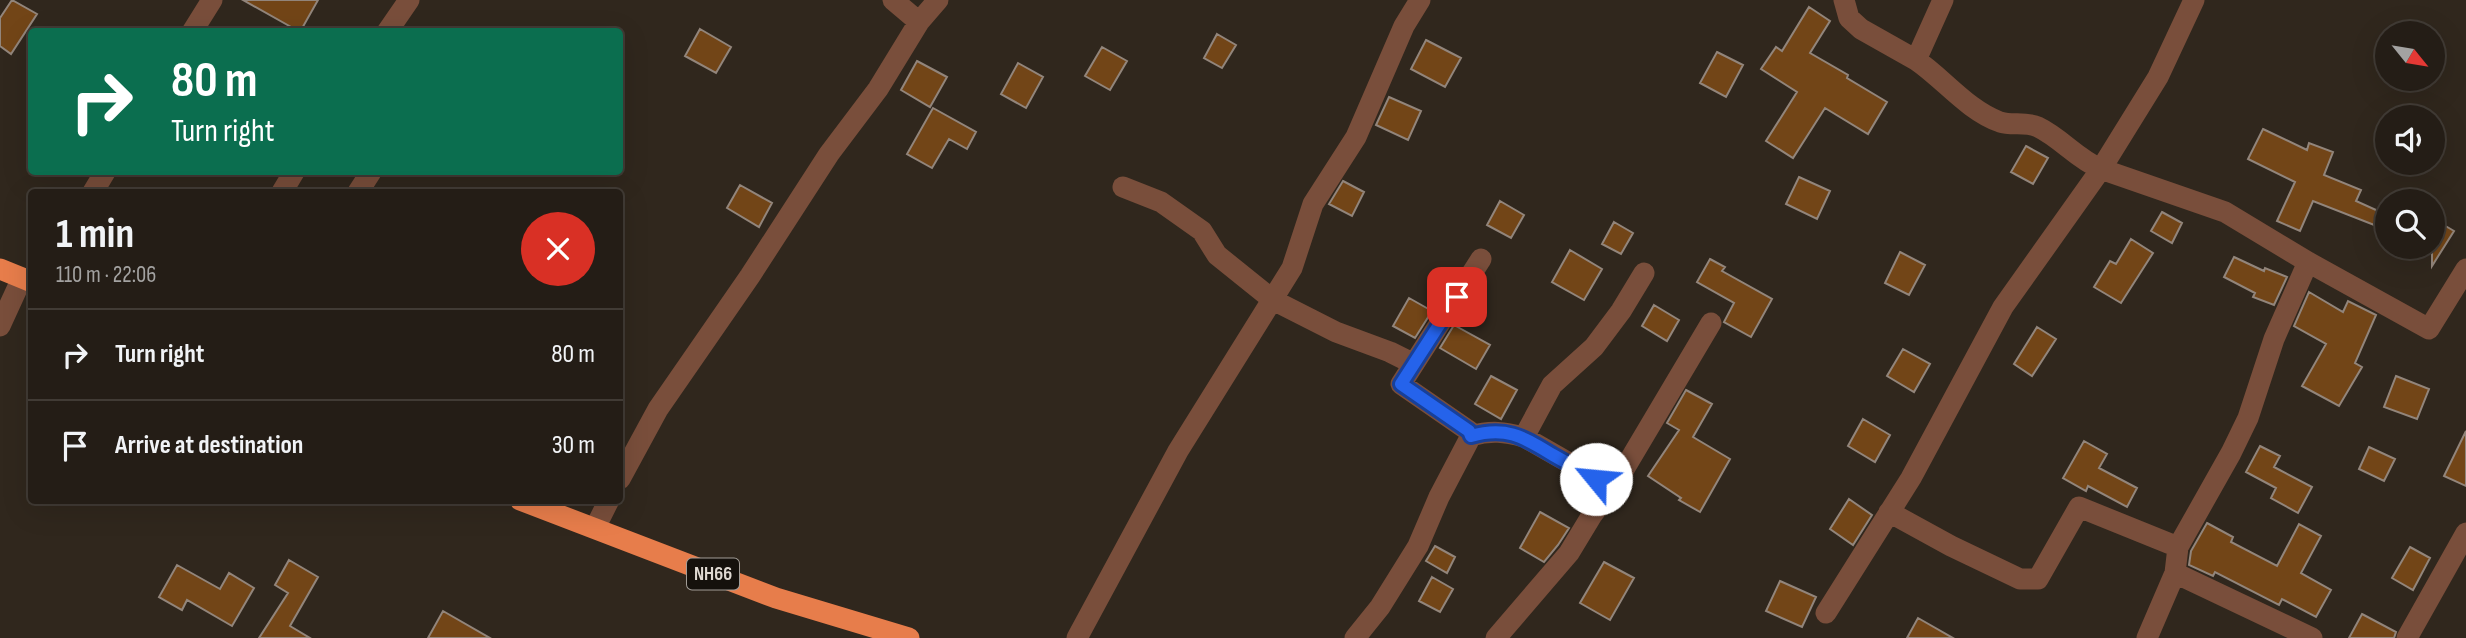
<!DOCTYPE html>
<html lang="en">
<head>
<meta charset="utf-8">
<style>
  :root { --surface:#241d16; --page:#302a23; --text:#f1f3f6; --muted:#a3a2a1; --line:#413b35 }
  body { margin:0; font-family:"Sofia Sans Condensed",sans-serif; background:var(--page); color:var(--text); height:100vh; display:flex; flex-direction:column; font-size:26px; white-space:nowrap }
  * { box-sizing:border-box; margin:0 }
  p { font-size:23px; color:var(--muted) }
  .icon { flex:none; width:38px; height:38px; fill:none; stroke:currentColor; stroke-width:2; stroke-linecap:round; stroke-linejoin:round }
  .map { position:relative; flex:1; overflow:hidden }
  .side { position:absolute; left:28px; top:189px; width:595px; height:315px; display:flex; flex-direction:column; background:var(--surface); border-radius:7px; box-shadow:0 7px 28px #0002,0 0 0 2px var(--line) }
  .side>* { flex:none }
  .top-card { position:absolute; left:28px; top:28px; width:595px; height:147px; border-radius:7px; box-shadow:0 7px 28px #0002,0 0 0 2px var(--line); background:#0b6e4f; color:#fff; overflow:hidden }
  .needle { width:46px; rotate:120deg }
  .fabs { position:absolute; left:2375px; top:21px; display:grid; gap:14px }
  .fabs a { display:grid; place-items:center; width:70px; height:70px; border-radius:50%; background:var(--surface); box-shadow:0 7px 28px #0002,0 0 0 2px var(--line); font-size:35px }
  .pin { position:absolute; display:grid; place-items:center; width:60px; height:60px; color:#fff; margin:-30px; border-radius:14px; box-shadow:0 4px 10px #0006 }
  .me { position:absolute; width:77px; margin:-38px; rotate:298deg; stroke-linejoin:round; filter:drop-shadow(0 0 5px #0008) }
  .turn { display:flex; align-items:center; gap:24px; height:147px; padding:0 28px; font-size:32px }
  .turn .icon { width:91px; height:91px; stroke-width:2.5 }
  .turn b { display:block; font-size:49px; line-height:60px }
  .round { display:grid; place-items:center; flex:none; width:74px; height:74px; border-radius:37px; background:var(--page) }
  .summary { display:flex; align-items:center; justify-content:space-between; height:119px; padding:0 28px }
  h1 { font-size:42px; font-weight:700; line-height:52px }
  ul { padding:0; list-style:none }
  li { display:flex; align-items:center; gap:21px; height:91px; padding:0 28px; border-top:2px solid var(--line) }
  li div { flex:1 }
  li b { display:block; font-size:26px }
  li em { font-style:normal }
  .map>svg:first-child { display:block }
  .building { fill:#724517; stroke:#92857b; stroke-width:2 }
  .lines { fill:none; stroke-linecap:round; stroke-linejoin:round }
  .minor { stroke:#794e3b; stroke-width:21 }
  .highway { stroke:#e77d4b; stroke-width:21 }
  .route-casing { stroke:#184099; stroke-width:18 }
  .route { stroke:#2563eb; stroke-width:12 }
  .labels { text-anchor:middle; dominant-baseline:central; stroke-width:5; stroke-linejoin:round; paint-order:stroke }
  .shield { fill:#15110c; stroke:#a29d97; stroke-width:2 }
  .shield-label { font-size:19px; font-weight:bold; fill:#dfd9d2 }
</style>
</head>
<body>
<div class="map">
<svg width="2466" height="638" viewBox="0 0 2466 638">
  <rect width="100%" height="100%" fill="#30271d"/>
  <path class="building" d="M 12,0 L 37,14 L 11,54 L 0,46 L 0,18 Z
    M 243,0 L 318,0 L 300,32 Z
    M 1809,7 L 1830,21 L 1810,53 L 1848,75 L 1847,78 L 1887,102 L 1868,134 L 1825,108 L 1793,158 L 1766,141 L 1797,92 L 1761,69 L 1776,47 L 1782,51 Z
    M 700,29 L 731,47 L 716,73 L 685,56 Z
    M 1217,34 L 1236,45 L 1222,68 L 1204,58 Z
    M 1426,40 L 1461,58 L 1445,87 L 1411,69 Z
    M 1102,47 L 1127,61 L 1110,90 L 1085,76 Z
    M 1717,52 L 1743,65 L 1726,97 L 1700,83 Z
    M 917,61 L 947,77 L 930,107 L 901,90 Z
    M 1018,63 L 1043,77 L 1026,108 L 1001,94 Z
    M 1389,97 L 1421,111 L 1408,140 L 1376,125 Z
    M 933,108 L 976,132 L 967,149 L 949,139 L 932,168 L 907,154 Z
    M 2263,129 L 2307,150 L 2309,143 L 2333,152 L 2324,175 L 2361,190 L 2356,201 L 2387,215 L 2387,230 L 2313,201 L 2300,231 L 2277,221 L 2295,182 L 2248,159 Z
    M 2026,146 L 2048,158 L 2033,184 L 2011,172 Z
    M 1799,177 L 1830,191 L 1817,219 L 1786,204 Z
    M 1343,181 L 1364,192 L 1352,216 L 1329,204 Z
    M 740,185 L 772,203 L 759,227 L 727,208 Z
    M 1500,201 L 1524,215 L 1511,238 L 1487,225 Z
    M 2162,212 L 2182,223 L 2172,243 L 2151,231 Z
    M 2432,218 L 2454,231 L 2432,266 Z
    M 1614,222 L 1633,233 L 1621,254 L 1602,244 Z
    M 2131,239 L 2153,253 L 2121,303 L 2094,287 L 2110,261 L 2116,264 Z
    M 1570,250 L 1602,269 L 1584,300 L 1552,282 Z
    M 1900,252 L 1925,265 L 1909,295 L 1885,283 Z
    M 2234,257 L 2264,271 L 2265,268 L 2287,277 L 2274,305 L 2253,297 L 2255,293 L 2224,277 Z
    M 1710,259 L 1725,267 L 1722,271 L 1772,299 L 1751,337 L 1724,322 L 1734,303 L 1697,282 Z
    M 2309,292 L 2343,312 L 2348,301 L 2376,315 L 2355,363 L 2362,367 L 2339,406 L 2302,386 L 2326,344 L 2294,326 Z
    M 1409,298 L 1432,311 L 1415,338 L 1393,326 Z
    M 1654,305 L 1679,320 L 1667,341 L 1642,326 Z
    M 1454,325 L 1490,345 L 1476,369 L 1440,348 Z
    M 2037,327 L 2056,339 L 2032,376 L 2014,364 Z
    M 1903,349 L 1930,364 L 1914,392 L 1887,376 Z
    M 1491,376 L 1517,390 L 1501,419 L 1475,404 Z
    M 2396,376 L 2429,389 L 2417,419 L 2384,407 Z
    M 1686,390 L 1712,404 L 1693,437 L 1730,459 L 1700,512 L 1679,500 L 1681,498 L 1648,476 L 1679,430 L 1667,423 Z
    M 1863,419 L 1890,435 L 1875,462 L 1848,446 Z
    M 2466,431 L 2466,486 L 2444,476 Z
    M 2084,441 L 2107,454 L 2099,468 L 2137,488 L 2127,507 L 2088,486 L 2086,491 L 2063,478 Z
    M 2260,446 L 2280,456 L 2274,467 L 2312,487 L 2298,513 L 2271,498 L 2276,488 L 2246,472 Z
    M 2369,447 L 2395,459 L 2384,481 L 2359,469 Z
    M 1849,499 L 1872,515 L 1853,545 L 1830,529 Z
    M 1540,512 L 1569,528 L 1558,545 L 1544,562 L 1520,548 Z
    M 2207,523 L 2233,537 L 2231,542 L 2277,566 L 2299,524 L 2321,536 L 2301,573 L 2331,590 L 2316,617 L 2282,599 L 2279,605 L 2215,572 L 2213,576 L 2189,565 L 2191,551 Z
    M 1435,546 L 1455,557 L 1447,573 L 1426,561 Z
    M 2410,547 L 2430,558 L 2413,590 L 2392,578 Z
    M 289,560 L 318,577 L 290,626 L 310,638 L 259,638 L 288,593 L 275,585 Z
    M 1604,562 L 1634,578 L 1610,620 L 1580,603 Z
    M 177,565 L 220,589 L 229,573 L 254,588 L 232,626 L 187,600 L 182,610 L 159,597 Z
    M 1432,577 L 1453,589 L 1440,612 L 1419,601 Z
    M 1780,581 L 1816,597 L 1802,627 L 1766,611 Z
    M 443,611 L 490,638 L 428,638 Z
    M 2362,614 L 2396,632 L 2394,638 L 2349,638 Z
    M 1918,618 L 1953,638 L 1907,638 Z"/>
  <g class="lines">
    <path class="minor" d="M 893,0 L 919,22
      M 1844,0 L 1849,18 L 1861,29 L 1916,60 L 1943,0
      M 192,32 L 212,0
      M 387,32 L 409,0
      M 1916,60 C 1944,79 1967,110 2000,122 C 2012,126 2025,121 2038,127 C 2061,138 2077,159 2101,169 L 2158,77 L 2194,0
      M 1123,187 L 1161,202 L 1202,231 L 1217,255 L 1273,300 L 1336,332 L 1390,352 L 1414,364
      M 93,192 L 105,172
      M 282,192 L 294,172
      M 358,192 L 371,172
      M 0,326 L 22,278
      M 1471,436 C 1491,430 1505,432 1524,437
      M 620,479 L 658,409 L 750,276 L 829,154 L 878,89 L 919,22 L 938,0
      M 1613,488 L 1524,437 L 1552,385 L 1594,347 L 1621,311 L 1644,273
      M 1889,512 L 1951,546 L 2020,579 L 2038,579 L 2079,507 L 2178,547 L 2231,453 L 2248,418 L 2274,339 L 2308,262
      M 595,528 L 609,500
      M 2178,547 L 2175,573 L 2312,638
      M 1826,613 L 1911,478 L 2003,307 L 2101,169 L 2225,212 L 2308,262 L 2429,329 L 2466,269
      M 1077,638 L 1178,451 L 1292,268 L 1313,204 L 1356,137 L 1404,26 L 1420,0
      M 1355,638 L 1380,607 L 1418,546 L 1439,497 L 1471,436 L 1469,431 L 1401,384 L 1481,259
      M 1496,638 L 1569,553 L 1592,515 L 1613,488 L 1711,323
      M 2147,638 L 2175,573
      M 2407,638 L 2466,533"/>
    <path class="highway" d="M 0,269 L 32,282
      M 520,500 L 776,598 L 909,638"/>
  </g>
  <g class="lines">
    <defs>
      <path id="route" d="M 1457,297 L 1401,384 L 1469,431 L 1471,436 C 1507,426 1523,437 1553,455 C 1567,463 1582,471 1596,479"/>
    </defs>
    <use href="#route" class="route-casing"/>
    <use href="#route" class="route"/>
  </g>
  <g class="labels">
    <rect class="shield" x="687" y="558.5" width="52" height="31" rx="5"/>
    <g class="shield-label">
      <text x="713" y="574">NH66</text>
    </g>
  </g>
</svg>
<div class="fabs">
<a><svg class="needle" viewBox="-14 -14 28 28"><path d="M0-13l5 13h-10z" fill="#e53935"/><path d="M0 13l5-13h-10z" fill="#a3a2a1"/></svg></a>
<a><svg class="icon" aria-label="sound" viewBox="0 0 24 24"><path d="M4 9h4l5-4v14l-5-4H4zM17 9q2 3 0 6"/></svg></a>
<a><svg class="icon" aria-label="search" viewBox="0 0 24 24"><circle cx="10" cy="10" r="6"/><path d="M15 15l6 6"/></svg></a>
</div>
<div class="pin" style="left:1457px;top:297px;background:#d93025"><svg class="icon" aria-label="arrive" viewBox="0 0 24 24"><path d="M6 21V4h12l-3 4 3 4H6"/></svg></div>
<svg class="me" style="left:1596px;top:479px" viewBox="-20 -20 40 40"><circle r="19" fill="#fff"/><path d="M0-13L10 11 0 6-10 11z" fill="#2563eb"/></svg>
<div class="top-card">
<div class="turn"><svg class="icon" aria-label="right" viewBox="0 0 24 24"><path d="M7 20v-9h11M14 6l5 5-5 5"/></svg><div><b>80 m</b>Turn right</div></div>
</div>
<section class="side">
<div class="summary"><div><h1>1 min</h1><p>110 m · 22:06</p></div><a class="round" style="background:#d93025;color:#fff"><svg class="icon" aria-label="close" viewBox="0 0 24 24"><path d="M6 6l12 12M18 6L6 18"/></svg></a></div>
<ul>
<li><svg class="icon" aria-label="right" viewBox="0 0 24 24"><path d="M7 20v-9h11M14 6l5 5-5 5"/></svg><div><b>Turn right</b></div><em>80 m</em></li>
<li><svg class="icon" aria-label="arrive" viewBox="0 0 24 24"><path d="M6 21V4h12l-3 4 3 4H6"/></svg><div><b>Arrive at destination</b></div><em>30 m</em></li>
</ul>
</section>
</div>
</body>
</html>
